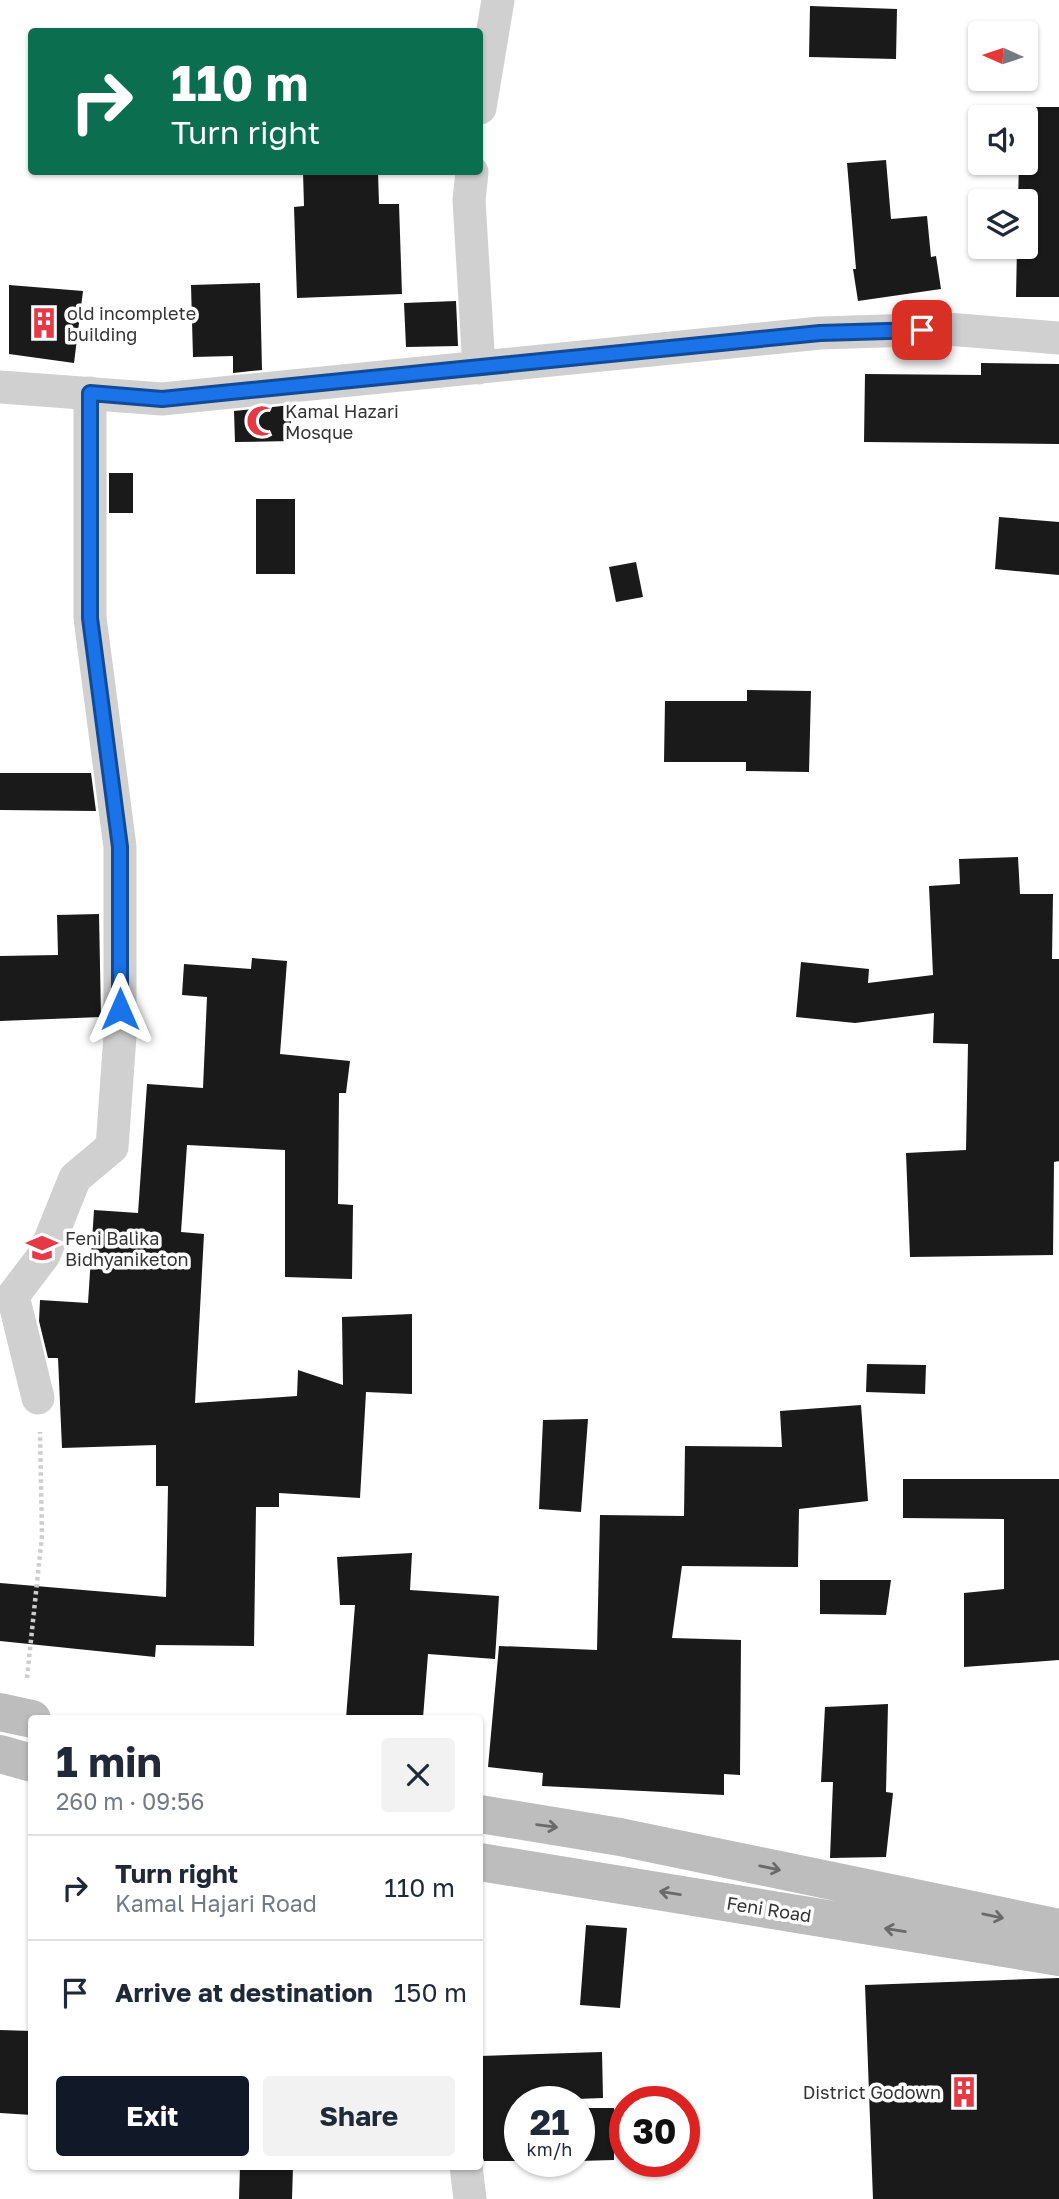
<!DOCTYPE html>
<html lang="en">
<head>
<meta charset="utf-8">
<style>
  :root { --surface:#fff; --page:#f2f2f3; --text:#1f2937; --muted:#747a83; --line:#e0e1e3; --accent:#111827 }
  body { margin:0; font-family:"Golos Text",sans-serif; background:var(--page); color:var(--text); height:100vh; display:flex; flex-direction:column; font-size:26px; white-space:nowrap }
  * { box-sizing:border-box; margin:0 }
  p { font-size:23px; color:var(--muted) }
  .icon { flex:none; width:38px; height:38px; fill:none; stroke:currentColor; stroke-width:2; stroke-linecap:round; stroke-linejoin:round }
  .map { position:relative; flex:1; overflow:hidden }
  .side { position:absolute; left:28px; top:1715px; width:455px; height:455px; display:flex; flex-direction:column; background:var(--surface); border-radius:7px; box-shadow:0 2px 5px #0004 }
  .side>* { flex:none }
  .top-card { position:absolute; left:28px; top:28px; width:455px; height:147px; border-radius:7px; box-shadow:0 2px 5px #0004; background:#0b6e4f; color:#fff; overflow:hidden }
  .needle { width:46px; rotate:273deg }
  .tools { position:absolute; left:968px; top:21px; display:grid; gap:14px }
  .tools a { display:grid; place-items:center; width:70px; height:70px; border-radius:7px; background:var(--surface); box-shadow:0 2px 5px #0004; font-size:35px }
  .speed { position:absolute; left:504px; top:2086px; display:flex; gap:14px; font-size:35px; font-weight:700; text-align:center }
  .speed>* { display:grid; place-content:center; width:91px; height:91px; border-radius:50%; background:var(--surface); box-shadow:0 2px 5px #0004; line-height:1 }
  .speed small { font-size:18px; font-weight:400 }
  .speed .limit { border:10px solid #d22; background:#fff; color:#111 }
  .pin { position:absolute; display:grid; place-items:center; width:60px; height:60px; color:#fff; margin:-30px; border-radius:14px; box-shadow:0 4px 10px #0006 }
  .me { position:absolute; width:77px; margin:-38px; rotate:0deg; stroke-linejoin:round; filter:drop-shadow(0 0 5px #0008) }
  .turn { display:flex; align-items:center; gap:24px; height:147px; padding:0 28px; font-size:32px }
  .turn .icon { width:91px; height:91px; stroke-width:2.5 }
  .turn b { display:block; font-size:49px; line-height:60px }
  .round { display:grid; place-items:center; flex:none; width:74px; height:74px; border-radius:7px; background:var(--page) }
  .headline { display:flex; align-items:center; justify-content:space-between; height:119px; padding:0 28px }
  h1 { font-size:42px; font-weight:700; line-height:52px }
  .action { display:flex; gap:14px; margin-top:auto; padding:14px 28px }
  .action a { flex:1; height:80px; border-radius:7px; background:var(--accent); color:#fff; font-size:28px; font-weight:700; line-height:80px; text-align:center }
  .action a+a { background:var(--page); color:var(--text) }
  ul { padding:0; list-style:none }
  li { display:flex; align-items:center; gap:21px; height:105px; padding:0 28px; border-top:2px solid var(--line) }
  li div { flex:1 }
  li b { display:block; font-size:26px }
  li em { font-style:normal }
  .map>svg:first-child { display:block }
  .building { fill:#1a1a1a }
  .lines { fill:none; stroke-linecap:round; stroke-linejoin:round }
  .path { stroke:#cdcdcd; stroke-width:4.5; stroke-dasharray:3.5 3.5; stroke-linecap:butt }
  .street { stroke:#d0d0d0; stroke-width:33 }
  .secondary { stroke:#bdbdbd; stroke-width:38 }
  .oneway { stroke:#6a6a6a }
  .route-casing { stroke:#114b97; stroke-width:18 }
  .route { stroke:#1a73e8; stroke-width:12 }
  .labels { text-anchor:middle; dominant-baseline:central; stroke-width:7; stroke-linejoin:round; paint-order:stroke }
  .poi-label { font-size:18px; fill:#333; stroke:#fff; text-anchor:start }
  .street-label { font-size:18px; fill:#333; stroke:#fff }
</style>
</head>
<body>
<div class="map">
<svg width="1059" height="2199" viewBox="0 0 1059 2199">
  <rect width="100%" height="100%" fill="#fff"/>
  <path class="building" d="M 810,6 L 897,9 L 896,59 L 809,57 Z
    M 1029,107 L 1059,107 L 1059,297 L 1016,297 L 1017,247 L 1026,247 L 1026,201 L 1018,201 L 1019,163 L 1026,163 Z
    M 886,160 L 891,219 L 927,216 L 931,257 L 936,256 L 941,289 L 858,301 L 853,269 L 856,269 L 847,163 Z
    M 303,172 L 378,172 L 379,204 L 399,204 L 402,294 L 297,298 L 294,207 L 304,206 Z
    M 260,283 L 262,370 L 233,373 L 233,356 L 193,357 L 191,285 Z
    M 9,285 L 83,291 L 74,363 L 9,354 Z
    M 456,301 L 458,346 L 406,347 L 404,303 Z
    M 981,363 L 1059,364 L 1059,444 L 864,442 L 865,374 L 981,375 Z
    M 291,405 L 291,441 L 235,442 L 234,411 Z
    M 109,473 L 133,473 L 133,513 L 109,513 Z
    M 256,499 L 295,499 L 295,574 L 256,574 Z
    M 999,517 L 1059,522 L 1059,575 L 995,569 Z
    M 636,562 L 643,597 L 616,602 L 609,567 Z
    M 747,690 L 811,691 L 809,772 L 746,771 L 746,762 L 664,762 L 665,701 L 747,701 Z
    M 0,773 L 91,773 L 96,811 L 0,810 Z
    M 1018,857 L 1020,894 L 1053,894 L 1052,959 L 1059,959 L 1059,1161 L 1054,1162 L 1053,1255 L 910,1257 L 906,1153 L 966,1150 L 968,1044 L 933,1043 L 934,1013 L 855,1023 L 796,1017 L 801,962 L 869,969 L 868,983 L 933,975 L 929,886 L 960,884 L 959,859 Z
    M 99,914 L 101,1017 L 0,1021 L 0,956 L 58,955 L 57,915 Z
    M 252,958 L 287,961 L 280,1054 L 350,1061 L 346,1093 L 339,1093 L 338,1204 L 353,1205 L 352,1279 L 285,1277 L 285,1150 L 187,1145 L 181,1232 L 204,1234 L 195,1403 L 297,1396 L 298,1370 L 343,1385 L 342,1317 L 412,1314 L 412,1394 L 366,1392 L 360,1498 L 279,1493 L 279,1507 L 256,1507 L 254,1646 L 156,1645 L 155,1657 L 0,1641 L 0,1583 L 166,1597 L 168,1486 L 156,1486 L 156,1445 L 62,1448 L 58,1358 L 48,1358 L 39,1321 L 40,1300 L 88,1303 L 94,1210 L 138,1213 L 147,1084 L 203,1088 L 207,997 L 182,995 L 184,964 L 251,969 Z
    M 867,1364 L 926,1365 L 925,1394 L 866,1392 Z
    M 861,1405 L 868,1501 L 799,1509 L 798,1567 L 682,1566 L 672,1638 L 741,1640 L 740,1775 L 724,1774 L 724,1795 L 542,1786 L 543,1773 L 488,1767 L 499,1646 L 597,1650 L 600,1515 L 684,1516 L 685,1446 L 782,1447 L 780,1411 Z
    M 588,1419 L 581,1512 L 539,1509 L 543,1420 Z
    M 903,1479 L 1059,1479 L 1059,1660 L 964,1667 L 964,1593 L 1004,1589 L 1004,1519 L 903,1518 Z
    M 412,1553 L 410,1590 L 499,1596 L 495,1659 L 428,1654 L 423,1718 L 346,1718 L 355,1605 L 340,1605 L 337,1557 Z
    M 820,1580 L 891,1580 L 886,1615 L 820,1614 Z
    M 888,1704 L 886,1792 L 893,1793 L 886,1857 L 830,1858 L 833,1782 L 821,1782 L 825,1707 Z
    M 586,1925 L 627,1928 L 620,2008 L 580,2005 Z
    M 1059,1978 L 1059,2199 L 873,2199 L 865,1985 Z
    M 0,2030 L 32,2031 L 32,2115 L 0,2113 Z
    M 602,2052 L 603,2098 L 520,2101 L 520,2161 L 484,2161 L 482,2155 L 480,2056 Z
    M 579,2108 L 614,2108 L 614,2160 L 579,2161 Z
    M 240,2166 L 293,2166 L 292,2199 L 239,2199 Z"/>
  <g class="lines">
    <path class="path" d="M 27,1678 L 42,1535 L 40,1432"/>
    <path class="street" d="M 480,108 L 498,0
      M 472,172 L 469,200 L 479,368
      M 0,387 L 162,399 L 820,333 L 947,329 L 1059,338
      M 38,1398 L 13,1296 L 44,1255 L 75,1178 L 112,1147 L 120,1036 L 120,847 L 90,618 L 90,393
      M 466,2166 L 470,2199"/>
    <path class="secondary" d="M 0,1712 L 32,1719
      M 0,1754 L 32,1763
      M 480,1814 L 620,1837 L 1059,1928
      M 480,1862 L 1059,1957"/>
  </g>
  <defs><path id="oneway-shaft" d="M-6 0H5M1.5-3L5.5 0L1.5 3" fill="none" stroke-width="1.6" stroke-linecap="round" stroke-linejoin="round" transform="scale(1.75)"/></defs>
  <g class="oneway">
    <use href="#oneway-shaft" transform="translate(547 1826) rotate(8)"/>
    <use href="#oneway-shaft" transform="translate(770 1868) rotate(12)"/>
    <use href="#oneway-shaft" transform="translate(670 1893) rotate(-171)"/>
    <use href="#oneway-shaft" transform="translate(993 1916) rotate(12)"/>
    <use href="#oneway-shaft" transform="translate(895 1930) rotate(-171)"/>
  </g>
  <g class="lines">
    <defs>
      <path id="route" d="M 120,1009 L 120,847 L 90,618 L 90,393 L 162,399 L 820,333 L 922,330"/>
    </defs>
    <use href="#route" class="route-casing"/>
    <use href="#route" class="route"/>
  </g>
  <defs>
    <symbol id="building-bare" viewBox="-9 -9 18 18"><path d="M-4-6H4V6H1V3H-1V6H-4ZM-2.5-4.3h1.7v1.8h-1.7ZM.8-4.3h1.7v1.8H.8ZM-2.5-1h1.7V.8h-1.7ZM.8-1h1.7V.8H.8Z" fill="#e63946" stroke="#fff" stroke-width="2.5" paint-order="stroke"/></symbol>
    <symbol id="mosque-bare" viewBox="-9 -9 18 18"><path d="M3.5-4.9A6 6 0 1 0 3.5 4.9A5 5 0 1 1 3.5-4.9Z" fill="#e63946" stroke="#fff" stroke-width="2.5" paint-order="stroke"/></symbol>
    <symbol id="school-bare" viewBox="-9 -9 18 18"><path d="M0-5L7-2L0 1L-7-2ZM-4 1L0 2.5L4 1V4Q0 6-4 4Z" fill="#e63946" stroke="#fff" stroke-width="2.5" paint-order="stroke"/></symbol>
  </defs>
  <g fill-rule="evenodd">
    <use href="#building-bare" x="22" y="301" width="44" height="44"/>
    <use href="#mosque-bare" x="240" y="399" width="44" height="44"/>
    <use href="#school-bare" x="20" y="1226" width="44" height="44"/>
    <use href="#building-bare" x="942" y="2070" width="44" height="44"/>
  </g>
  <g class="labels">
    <g class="poi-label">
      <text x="67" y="313">old incomplete<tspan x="67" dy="21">building</tspan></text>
      <text x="285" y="411">Kamal Hazari<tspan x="285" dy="21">Mosque</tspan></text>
      <text x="65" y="1238">Feni Balika<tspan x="65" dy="21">Bidhyaniketon</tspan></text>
      <text x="941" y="2092" text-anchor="end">District Godown</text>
    </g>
    <g class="street-label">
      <text transform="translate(769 1909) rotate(9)">Feni Road</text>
    </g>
  </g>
</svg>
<div class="tools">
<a><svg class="needle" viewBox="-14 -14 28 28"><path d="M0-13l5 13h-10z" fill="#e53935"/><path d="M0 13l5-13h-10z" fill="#747a83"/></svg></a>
<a><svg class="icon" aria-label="sound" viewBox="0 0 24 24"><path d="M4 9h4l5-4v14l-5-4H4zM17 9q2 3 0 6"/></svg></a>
<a><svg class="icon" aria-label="layers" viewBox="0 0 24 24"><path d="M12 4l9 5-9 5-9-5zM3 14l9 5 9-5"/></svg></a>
</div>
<div class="speed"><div>21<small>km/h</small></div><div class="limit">30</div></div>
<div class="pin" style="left:922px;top:330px;background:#d93025"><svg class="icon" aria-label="arrive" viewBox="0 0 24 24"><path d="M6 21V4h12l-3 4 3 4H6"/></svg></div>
<svg class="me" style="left:120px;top:1009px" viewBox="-20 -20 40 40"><path d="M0-17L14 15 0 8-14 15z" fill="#1a73e8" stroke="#fff" stroke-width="4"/></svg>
<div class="top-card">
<div class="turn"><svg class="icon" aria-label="right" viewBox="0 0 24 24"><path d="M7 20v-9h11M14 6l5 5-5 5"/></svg><div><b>110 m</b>Turn right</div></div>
</div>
<section class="side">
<div class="headline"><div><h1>1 min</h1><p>260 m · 09:56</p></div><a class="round"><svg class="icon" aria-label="close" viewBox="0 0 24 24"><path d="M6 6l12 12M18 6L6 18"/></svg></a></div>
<ul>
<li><svg class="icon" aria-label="right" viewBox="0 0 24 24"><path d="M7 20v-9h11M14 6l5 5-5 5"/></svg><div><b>Turn right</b><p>Kamal Hajari Road</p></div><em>110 m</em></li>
<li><svg class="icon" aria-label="arrive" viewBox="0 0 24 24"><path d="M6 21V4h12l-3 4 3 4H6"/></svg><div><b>Arrive at destination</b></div><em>150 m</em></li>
</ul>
<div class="action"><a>Exit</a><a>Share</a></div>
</section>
</div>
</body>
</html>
